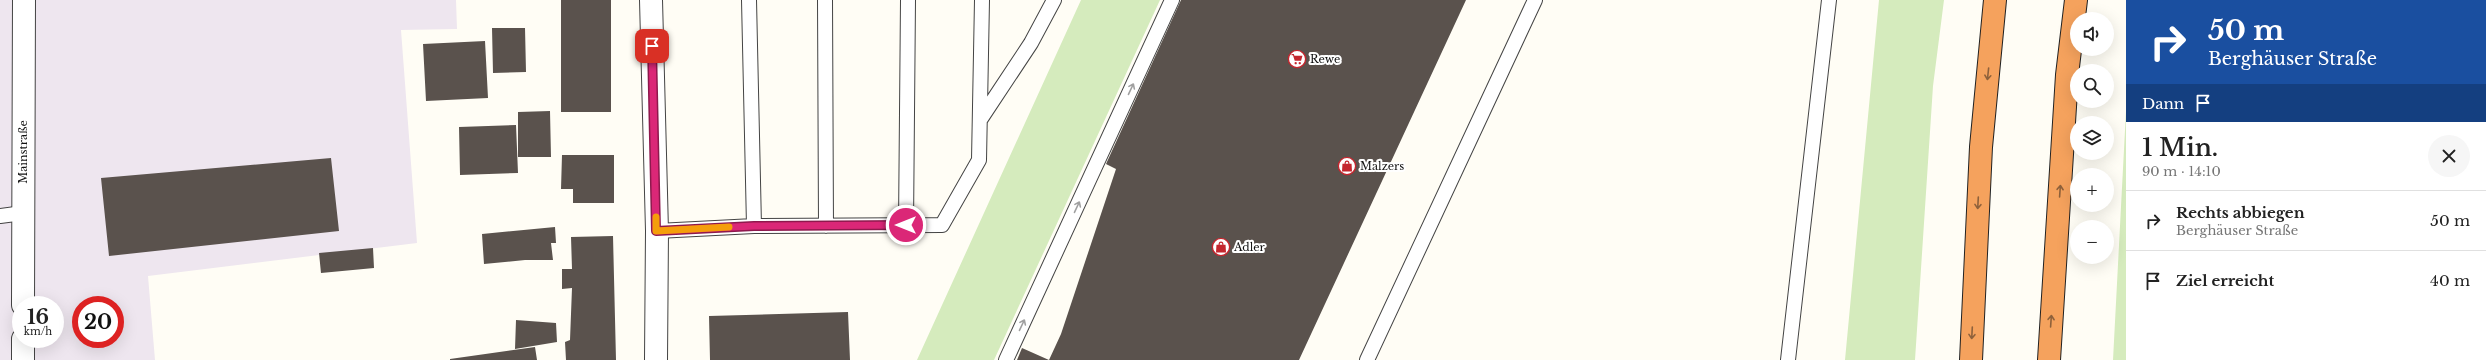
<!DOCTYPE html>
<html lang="de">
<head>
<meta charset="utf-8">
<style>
  :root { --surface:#fff; --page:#f6f6f6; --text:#222; --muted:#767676; --line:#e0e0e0 }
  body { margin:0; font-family:"Libre Baskerville",serif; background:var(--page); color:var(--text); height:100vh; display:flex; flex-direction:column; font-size:15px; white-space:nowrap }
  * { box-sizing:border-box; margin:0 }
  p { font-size:13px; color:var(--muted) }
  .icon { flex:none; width:22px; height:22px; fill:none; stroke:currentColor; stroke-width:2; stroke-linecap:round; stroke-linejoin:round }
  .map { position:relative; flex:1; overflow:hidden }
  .drawer { display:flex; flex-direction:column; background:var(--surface); width:360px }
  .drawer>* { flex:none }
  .hud { background:#1a4fa0; color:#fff; overflow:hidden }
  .tools { position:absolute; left:2070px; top:12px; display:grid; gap:8px }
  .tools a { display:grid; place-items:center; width:44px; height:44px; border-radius:50%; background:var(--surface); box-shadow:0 4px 16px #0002; font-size:20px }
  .speed { position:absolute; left:12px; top:296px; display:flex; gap:8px; font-size:20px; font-weight:700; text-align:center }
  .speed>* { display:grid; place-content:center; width:52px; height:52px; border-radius:50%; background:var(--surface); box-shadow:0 4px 16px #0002; line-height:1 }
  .speed small { font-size:10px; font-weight:400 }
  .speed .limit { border:6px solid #d22; background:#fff; color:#111 }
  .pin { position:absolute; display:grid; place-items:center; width:34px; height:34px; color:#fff; margin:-17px; border-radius:8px; box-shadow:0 2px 6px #0006 }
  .me { position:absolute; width:44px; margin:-22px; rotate:270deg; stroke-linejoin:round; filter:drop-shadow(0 0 3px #0008) }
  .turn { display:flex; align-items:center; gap:14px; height:84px; padding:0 16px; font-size:18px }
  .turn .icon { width:52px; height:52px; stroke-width:2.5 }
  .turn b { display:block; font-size:28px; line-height:34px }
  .then { display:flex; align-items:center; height:38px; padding:0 16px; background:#0003; gap:8px; font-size:15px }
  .round { display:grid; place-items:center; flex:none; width:42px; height:42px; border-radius:21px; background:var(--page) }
  .head { display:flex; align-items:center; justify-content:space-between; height:68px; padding:0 16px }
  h1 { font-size:24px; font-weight:600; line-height:30px }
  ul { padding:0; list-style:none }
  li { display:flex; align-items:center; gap:12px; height:60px; padding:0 16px; border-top:1px solid var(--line) }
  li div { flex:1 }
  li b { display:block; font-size:15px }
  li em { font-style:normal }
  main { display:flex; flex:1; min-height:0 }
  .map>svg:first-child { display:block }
  .industrial { fill:#eee6ef; fill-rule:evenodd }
  .green { fill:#d5ebbd }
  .building { fill:#5a524d }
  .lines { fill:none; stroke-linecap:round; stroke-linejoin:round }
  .service-casing { stroke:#444; stroke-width:16 }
  .minor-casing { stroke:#444; stroke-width:24 }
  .tertiary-casing { stroke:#444; stroke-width:24 }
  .motorway-casing { stroke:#222; stroke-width:24 }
  .service { stroke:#fff; stroke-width:14 }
  .minor { stroke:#fff; stroke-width:22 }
  .tertiary { stroke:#fff; stroke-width:22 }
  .motorway { stroke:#f5a25d; stroke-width:22 }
  .oneway { stroke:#8e613b }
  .oneway2 { stroke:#a0a0a0 }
  .route-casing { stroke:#8e194d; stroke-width:10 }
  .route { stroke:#db2777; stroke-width:7 }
  .slow { stroke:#f59e0b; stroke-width:7 }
  .labels { text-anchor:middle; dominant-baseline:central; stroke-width:4; stroke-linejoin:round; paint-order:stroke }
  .poi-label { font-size:11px; fill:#111; stroke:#fff; text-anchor:start }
  .street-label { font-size:11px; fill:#111; stroke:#fff }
</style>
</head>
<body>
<main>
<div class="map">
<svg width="2126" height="360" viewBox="0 0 2126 360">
  <rect width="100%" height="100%" fill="#fffdf5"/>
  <path class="industrial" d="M 0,0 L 456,0 L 457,29 L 401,30 L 417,243 L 148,276 L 155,360 L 0,360 ZM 21,305 L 55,305 L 55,339 L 21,339 ZM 81,305 L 115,305 L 115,339 L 81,339 Z"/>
  <path class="green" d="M 1081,0 L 1160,0 L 994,360 L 917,360 Z
    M 1879,0 L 1944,0 L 1933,86 L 1915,360 L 1845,360 Z
    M 2126,111 L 2126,360 L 2113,360 Z"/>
  <path class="building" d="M 561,0 L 611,0 L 611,112 L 561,112 Z
    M 1181,0 L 1466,0 L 1299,360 L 1017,360 L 1022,348 L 1049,360 L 1061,334 L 1116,169 L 1106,164 Z
    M 492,28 L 525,28 L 526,72 L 493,73 Z
    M 485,41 L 488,98 L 426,101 L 423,44 Z
    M 550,111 L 551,157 L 518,157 L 518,112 Z
    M 516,125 L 518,173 L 460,175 L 459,127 Z
    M 562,155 L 614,155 L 614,203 L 573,203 L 573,189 L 561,189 Z
    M 331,158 L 339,231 L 109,256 L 101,178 Z
    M 555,227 L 556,243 L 551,243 L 553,260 L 525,260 L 484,264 L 482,234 Z
    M 613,236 L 616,360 L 566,360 L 565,342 L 570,340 L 572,288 L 562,289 L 562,269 L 572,269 L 571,237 Z
    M 373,248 L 374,268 L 321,273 L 319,253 Z
    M 848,312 L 850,360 L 710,360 L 709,316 Z
    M 516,320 L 556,323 L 557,342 L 515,349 Z
    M 535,347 L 537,360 L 450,360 L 450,359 Z"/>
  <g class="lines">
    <defs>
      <path id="service" d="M 749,0 L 754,226
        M 825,0 L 826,226
        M 980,120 L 1031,43 L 1054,0
        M 0,216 L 23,213
        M 906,225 L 908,0
        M 657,231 L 754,226 L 942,225 L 979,160 L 982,0
        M 1006,360 L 1172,0
        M 1367,360 L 1535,0
        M 1788,360 L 1829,0"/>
      <path id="minor" d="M 23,305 L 24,0
        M 23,360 L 23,339"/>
      <path id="tertiary" d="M 651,0 L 657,231 L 656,360"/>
      <path id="motorway" d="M 1971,360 L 1981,147 L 1995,0
        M 2049,360 L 2067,75 L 2076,0"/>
    </defs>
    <use href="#service" class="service-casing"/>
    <use href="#minor" class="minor-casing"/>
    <use href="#tertiary" class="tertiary-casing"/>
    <use href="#motorway" class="motorway-casing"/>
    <use href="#service" class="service"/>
    <use href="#minor" class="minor"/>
    <use href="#tertiary" class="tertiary"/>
    <use href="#motorway" class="motorway"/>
  </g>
  <defs><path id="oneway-shaft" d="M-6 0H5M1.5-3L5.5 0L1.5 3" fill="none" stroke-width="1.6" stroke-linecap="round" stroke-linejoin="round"/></defs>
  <g class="oneway">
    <use href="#oneway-shaft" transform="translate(1988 74) rotate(96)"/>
    <use href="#oneway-shaft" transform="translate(2060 191) rotate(-86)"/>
    <use href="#oneway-shaft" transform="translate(1978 203) rotate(93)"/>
    <use href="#oneway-shaft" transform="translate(2051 321) rotate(-86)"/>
    <use href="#oneway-shaft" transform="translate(1972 333) rotate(93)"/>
  </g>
  <g class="oneway2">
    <use href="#oneway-shaft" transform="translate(1131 89) rotate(-65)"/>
    <use href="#oneway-shaft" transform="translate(1077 207) rotate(-65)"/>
    <use href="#oneway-shaft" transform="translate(1022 325) rotate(-65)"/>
  </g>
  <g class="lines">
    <defs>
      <path id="route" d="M 652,46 L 656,231 L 754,226 L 906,225"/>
    </defs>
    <use href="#route" class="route-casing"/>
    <use href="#route" class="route"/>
    <path class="slow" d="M 656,217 L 656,231 L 729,227"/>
  </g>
  <defs>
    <symbol id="supermarket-ring" viewBox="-11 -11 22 22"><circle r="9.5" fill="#fff" stroke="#c4262e" stroke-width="1.5"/><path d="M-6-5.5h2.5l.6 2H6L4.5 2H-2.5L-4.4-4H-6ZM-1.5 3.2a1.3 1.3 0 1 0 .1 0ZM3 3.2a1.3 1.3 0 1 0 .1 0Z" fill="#c4262e"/></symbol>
    <symbol id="shop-ring" viewBox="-11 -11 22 22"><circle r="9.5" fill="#fff" stroke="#c4262e" stroke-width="1.5"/><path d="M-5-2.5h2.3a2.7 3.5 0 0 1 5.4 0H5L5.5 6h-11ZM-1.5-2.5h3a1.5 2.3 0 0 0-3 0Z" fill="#c4262e"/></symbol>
  </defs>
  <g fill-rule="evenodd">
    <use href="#supermarket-ring" x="1287" y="49" width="20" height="20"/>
    <use href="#shop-ring" x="1337" y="156" width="20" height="20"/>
    <use href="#shop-ring" x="1211" y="237" width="20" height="20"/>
  </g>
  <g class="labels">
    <g class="poi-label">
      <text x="1310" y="59">Rewe</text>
      <text x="1360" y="166">Malzers</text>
      <text x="1234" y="247">Adler</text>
    </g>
    <g class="street-label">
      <text transform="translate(23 152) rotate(-90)">Mainstraße</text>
    </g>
  </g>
</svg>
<div class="tools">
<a><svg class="icon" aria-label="sound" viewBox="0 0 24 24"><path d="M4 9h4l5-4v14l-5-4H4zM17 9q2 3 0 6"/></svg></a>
<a><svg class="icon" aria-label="search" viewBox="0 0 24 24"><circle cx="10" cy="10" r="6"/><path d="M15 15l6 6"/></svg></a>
<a><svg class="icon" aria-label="layers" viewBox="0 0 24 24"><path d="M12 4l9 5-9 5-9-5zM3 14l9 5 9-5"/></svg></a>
<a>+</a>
<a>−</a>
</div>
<div class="speed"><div>16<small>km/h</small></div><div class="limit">20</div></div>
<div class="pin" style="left:652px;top:46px;background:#d93025"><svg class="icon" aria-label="arrive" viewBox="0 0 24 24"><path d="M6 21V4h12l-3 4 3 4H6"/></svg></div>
<svg class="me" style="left:906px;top:225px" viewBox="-20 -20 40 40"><circle r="17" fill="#db2777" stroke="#fff" stroke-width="3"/><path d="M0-11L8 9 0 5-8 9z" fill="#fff"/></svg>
</div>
<section class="drawer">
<div class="hud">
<div class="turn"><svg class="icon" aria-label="right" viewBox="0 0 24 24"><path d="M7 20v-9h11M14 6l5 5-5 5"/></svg><div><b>50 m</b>Berghäuser Straße</div></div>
<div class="then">Dann<svg class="icon" aria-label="arrive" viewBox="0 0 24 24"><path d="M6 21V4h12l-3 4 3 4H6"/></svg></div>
</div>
<div class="head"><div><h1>1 Min.</h1><p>90 m · 14:10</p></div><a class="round"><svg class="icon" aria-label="close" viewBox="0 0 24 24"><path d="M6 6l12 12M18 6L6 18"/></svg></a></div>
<ul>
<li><svg class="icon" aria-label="right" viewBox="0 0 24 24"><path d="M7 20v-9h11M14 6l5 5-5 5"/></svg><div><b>Rechts abbiegen</b><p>Berghäuser Straße</p></div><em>50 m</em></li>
<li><svg class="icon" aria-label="arrive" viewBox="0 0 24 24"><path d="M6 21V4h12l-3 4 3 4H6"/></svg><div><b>Ziel erreicht</b></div><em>40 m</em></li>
</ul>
</section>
</main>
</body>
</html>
